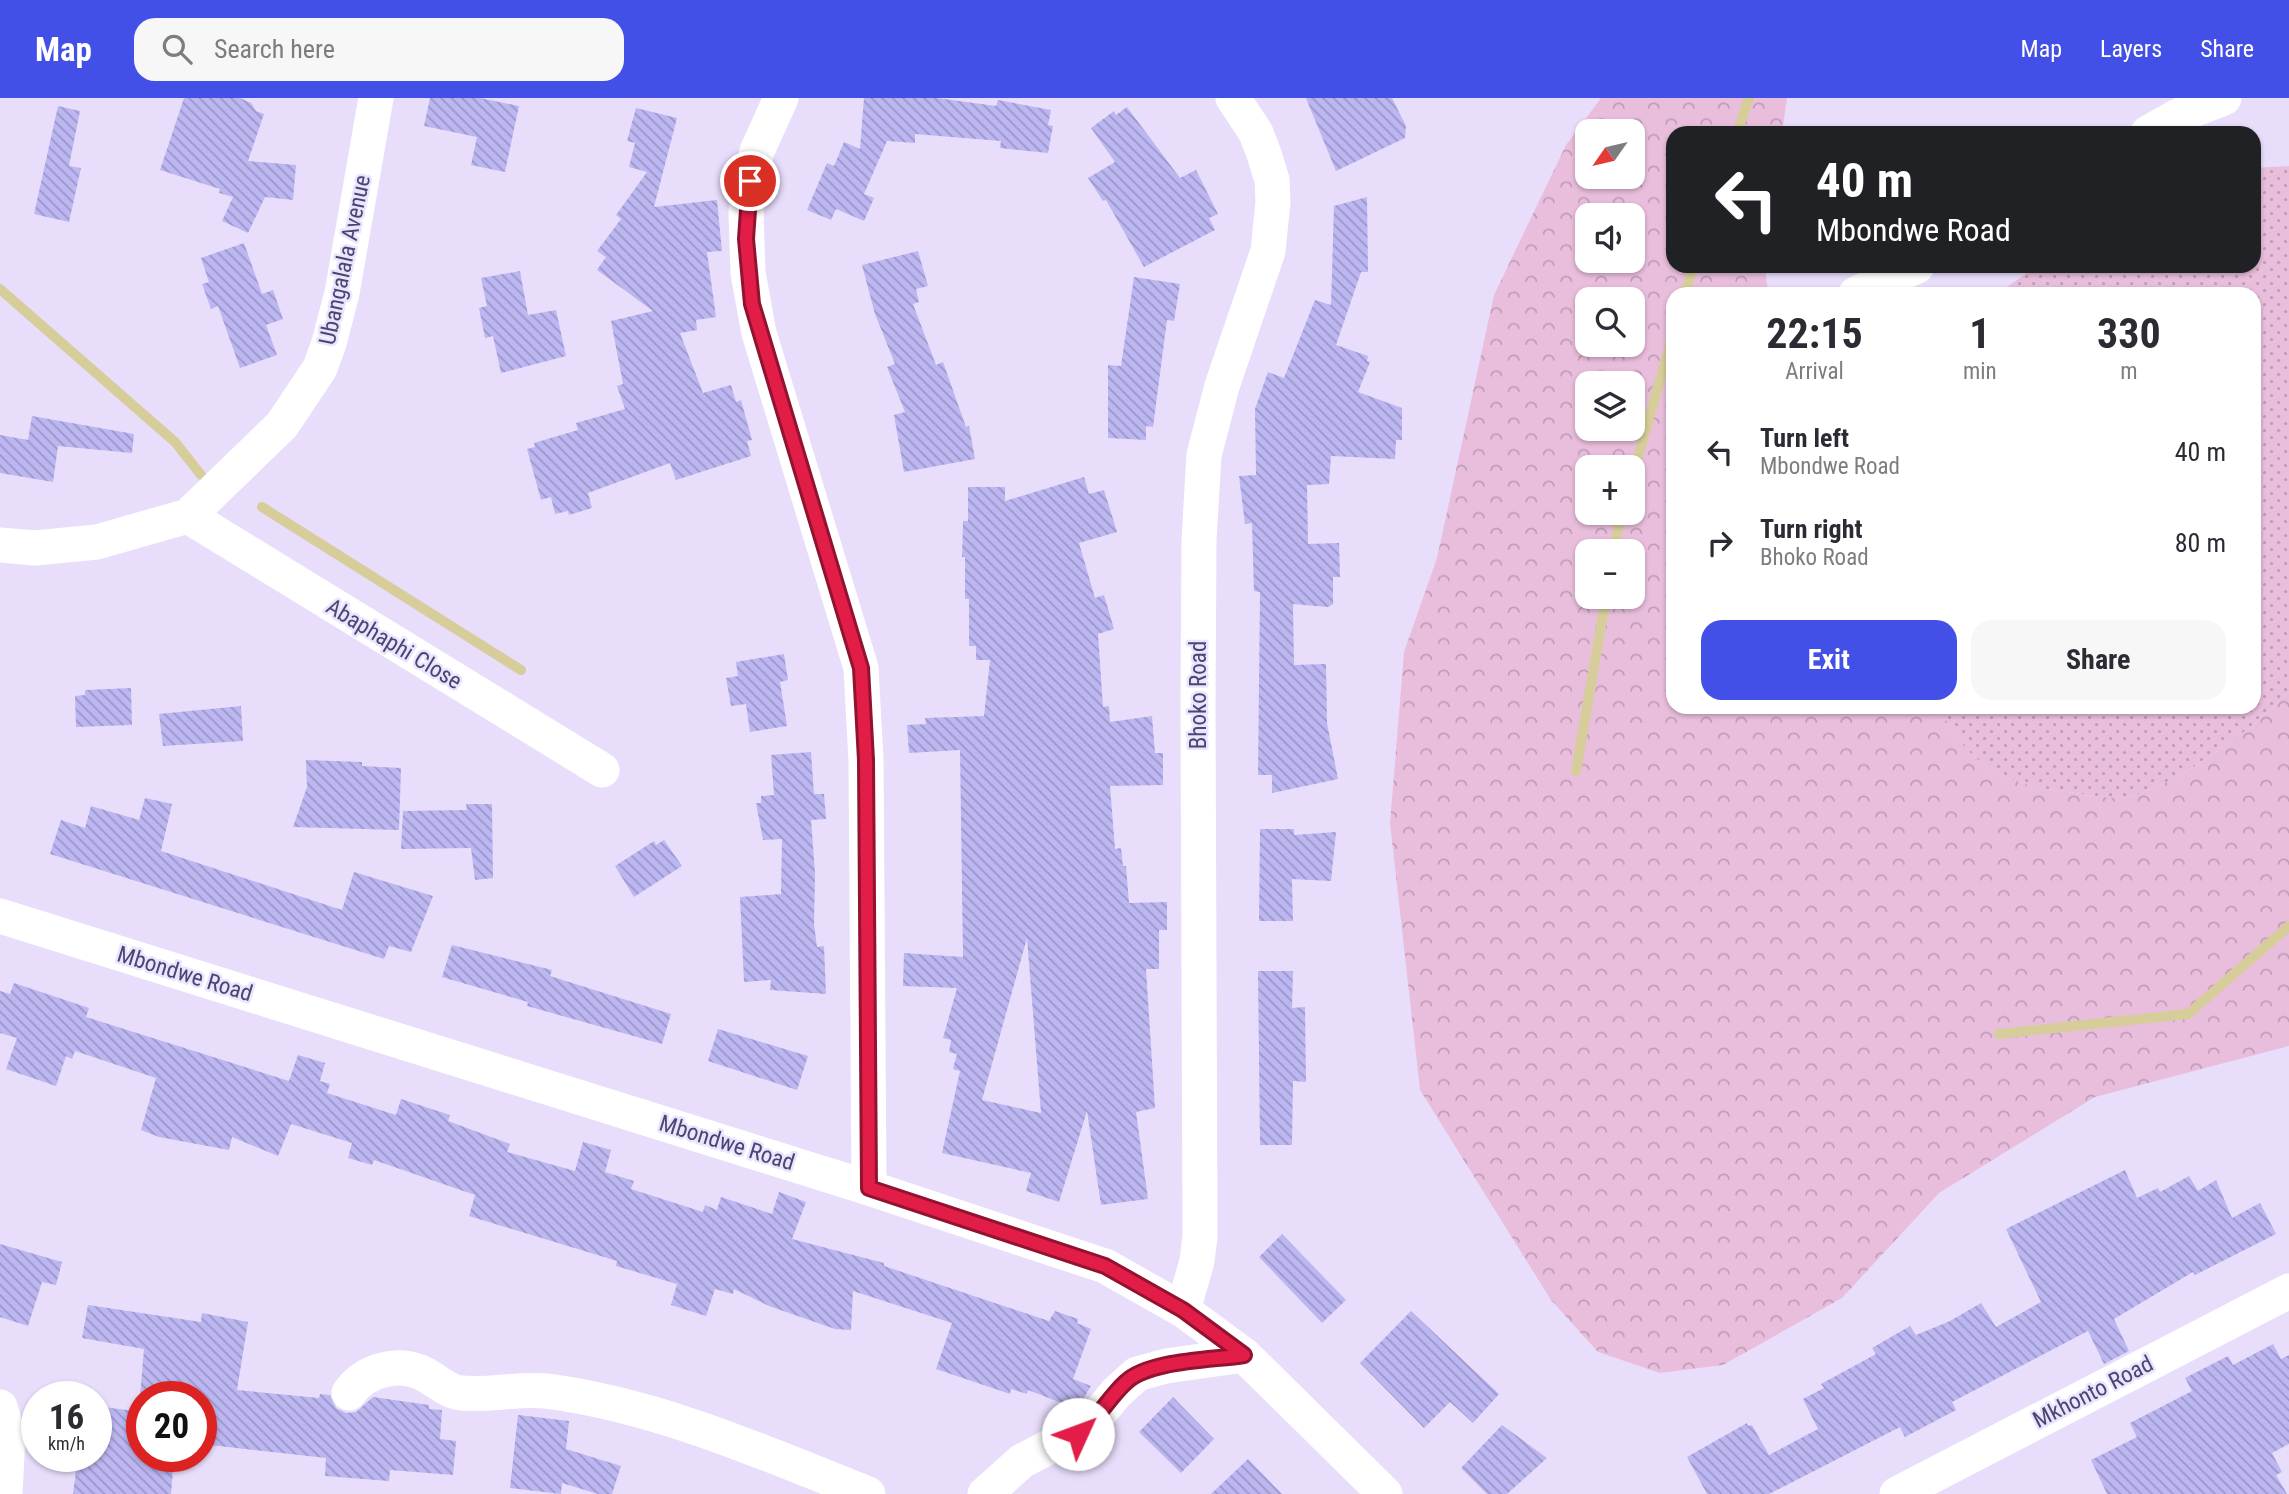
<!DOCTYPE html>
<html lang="en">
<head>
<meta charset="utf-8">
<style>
  :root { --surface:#fff; --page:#f7f7f7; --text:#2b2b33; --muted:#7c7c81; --accent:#4350e7 }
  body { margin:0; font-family:"Roboto Condensed",sans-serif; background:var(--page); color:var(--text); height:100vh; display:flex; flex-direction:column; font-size:26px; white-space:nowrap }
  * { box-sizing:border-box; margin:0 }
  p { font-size:23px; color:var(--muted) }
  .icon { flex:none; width:38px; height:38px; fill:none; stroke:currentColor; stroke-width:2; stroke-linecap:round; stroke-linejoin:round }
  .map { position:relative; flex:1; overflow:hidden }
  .side { position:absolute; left:1666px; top:189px; width:595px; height:427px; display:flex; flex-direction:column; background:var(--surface); border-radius:21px; box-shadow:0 2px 5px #0004 }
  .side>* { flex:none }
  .top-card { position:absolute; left:1666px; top:28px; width:595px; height:147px; border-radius:21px; box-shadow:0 2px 5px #0004; background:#202124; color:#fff; overflow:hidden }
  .needle { width:46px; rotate:236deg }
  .fabs { position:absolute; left:1575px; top:21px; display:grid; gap:14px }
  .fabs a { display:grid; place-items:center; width:70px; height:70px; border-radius:14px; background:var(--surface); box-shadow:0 2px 5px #0004; font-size:35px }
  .speed { position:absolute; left:21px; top:1283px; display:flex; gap:14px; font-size:35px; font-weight:700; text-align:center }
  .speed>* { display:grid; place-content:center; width:91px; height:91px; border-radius:50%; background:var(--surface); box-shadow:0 2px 5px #0004; line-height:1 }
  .speed small { font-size:18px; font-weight:400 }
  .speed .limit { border:10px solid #d22; background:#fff; color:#111 }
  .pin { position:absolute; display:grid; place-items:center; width:60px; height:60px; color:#fff; margin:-30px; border:4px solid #fff; border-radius:50%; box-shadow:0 2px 7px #0007 }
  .me { position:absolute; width:77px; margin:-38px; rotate:47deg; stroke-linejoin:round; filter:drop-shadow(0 0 5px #0008) }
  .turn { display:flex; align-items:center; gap:24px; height:147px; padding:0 35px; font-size:32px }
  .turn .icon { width:91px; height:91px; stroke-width:2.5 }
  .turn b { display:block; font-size:49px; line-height:60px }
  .eta { display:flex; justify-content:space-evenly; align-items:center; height:119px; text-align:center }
  .eta b { font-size:42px; font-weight:700; line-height:49px }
  .cta { display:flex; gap:14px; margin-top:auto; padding:14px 35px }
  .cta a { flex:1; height:80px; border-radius:21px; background:var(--accent); color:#fff; font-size:28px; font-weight:700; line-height:80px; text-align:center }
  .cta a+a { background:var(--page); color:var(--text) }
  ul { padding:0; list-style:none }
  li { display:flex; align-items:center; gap:21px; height:91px; padding:0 35px }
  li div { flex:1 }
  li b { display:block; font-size:26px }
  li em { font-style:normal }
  header { display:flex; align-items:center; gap:42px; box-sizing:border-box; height:98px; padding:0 35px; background:var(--accent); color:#fff }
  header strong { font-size:33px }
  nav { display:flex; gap:38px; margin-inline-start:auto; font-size:24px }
  .search { width:490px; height:63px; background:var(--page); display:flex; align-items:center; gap:18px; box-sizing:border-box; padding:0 24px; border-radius:21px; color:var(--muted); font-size:26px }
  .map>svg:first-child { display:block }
  .grass { fill:url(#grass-dots) }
  .forest { fill:url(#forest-crowns); fill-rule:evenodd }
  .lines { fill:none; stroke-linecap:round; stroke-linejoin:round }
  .stream { stroke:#d6cd9a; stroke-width:10 }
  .building { fill:url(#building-back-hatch); fill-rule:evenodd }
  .minor { stroke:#fff; stroke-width:35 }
  .route-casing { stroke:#92132f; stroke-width:18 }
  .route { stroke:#e11d48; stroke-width:12 }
  .labels { text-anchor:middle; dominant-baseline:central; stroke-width:5; stroke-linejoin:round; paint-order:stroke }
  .street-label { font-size:23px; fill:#494771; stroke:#ece4ff }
</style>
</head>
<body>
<header>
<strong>Map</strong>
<div class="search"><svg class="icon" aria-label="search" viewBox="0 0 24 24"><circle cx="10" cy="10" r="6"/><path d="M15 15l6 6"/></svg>Search here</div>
<nav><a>Map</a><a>Layers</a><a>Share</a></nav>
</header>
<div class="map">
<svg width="2289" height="1396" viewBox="0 0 2289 1396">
  <defs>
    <pattern id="grass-dots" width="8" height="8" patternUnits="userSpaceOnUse" patternTransform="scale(1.75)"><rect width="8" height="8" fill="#e9bedc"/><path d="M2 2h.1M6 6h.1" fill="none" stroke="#bf9cb7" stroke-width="1.8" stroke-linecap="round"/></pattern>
    <pattern id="forest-crowns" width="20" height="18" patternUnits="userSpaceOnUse" patternTransform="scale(1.75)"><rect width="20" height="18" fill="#e9bedc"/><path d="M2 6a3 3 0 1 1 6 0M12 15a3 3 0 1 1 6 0" fill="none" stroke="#bf9cb7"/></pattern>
    <pattern id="building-back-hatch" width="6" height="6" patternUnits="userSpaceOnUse" patternTransform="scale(1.75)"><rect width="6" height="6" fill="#bcb6f1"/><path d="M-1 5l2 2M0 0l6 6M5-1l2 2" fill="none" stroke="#9b96c8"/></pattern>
  </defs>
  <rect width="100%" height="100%" fill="#e8defc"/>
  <path class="grass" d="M 2289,68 L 2289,594 C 2258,628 2164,698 2118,700 C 2104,700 2089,697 2075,695 C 2009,688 1969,671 1939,609 L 2254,609 L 2254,196 L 1997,196 L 2037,168 L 2254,168 L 2254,70 Z"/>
  <path class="forest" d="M 1601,0 L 1787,0 L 1782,35 L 1673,35 L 1673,168 L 1765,168 L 1768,196 L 1673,196 L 1673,609 L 1939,609 C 1969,671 2009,688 2075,695 C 2089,697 2104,700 2118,700 C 2164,698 2258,628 2289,594 L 2289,948 L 2095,999 L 1939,1095 L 1842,1200 L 1723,1267 L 1660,1275 L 1598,1254 L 1551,1202 L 1420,992 L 1390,725 L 1404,554 L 1437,460 L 1494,197 L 1566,47 ZM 1587,33 L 1633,33 L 1633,79 L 1587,79 ZM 1587,117 L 1633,117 L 1633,163 L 1587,163 ZM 1633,201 L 1633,247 L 1587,247 L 1587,201 ZM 1633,285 L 1633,331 L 1587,331 L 1587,285 ZM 1587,369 L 1633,369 L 1633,415 L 1587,415 ZM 1633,453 L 1633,499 L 1587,499 L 1587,453 Z"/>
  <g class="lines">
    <path class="stream" d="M 1737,35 L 1749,0
      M 0,191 L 175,344 L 201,377
      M 1685,196 L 1693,168
      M 1633,377 L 1673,236
      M 262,409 L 521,572
      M 1613,453 L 1622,415
      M 1576,673 L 1606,499
      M 1999,936 L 2188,916 L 2289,828"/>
  </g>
  <path class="building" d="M 184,0 L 240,0 L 251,5 L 256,13 L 264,16 L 248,63 L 296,67 L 293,102 L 265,99 L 248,135 L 222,123 L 233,99 L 219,95 L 220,91 L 160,72 Z
    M 430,0 L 480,0 L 519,8 L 505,74 L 471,67 L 477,39 L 424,28 Z
    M 864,0 L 937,0 L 996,8 L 998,2 L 1051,12 L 1048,27 L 1053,28 L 1048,55 L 1000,50 L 1001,43 L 915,36 L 915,45 L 887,43 L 864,96 L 874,100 L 864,123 L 836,111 L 831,122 L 807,112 L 827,65 L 834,68 L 844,44 L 860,51 Z
    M 1306,0 L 1392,0 L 1406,28 L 1405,40 L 1336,73 Z
    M 58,8 L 80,13 L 69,68 L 81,70 L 69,124 L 34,116 Z
    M 1127,9 L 1180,80 L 1196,72 L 1218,116 L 1209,120 L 1215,132 L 1144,169 L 1106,102 L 1103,103 L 1088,80 L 1115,64 L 1091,30 L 1114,13 L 1116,17 Z
    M 636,10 L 677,20 L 654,109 L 717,102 L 722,153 L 707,154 L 716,219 L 696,222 L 697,232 L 680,235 L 703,295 L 731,287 L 736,304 L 741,302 L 752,342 L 747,343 L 751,358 L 676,382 L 670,365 L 588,395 L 592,410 L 569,417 L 568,413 L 555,416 L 551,399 L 541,402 L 527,351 L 535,349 L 534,345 L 578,332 L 576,325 L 625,311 L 617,288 L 623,286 L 611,223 L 653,213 L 597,172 L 606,159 L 597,153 L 621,121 L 616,117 L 647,74 L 629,69 L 635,45 L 627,43 Z
    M 1367,99 L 1368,174 L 1361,174 L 1336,247 L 1368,258 L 1367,263 L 1370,264 L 1358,294 L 1402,310 L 1402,342 L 1396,342 L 1395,361 L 1331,358 L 1329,386 L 1307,387 L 1308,446 L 1339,445 L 1340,479 L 1333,479 L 1333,506 L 1328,509 L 1293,506 L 1294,567 L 1326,566 L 1327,625 L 1338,681 L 1272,695 L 1272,677 L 1258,677 L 1260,494 L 1254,493 L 1252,425 L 1245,426 L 1239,378 L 1256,377 L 1255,311 L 1268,274 L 1284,280 L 1315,202 L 1331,207 L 1334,108 Z
    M 244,145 L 262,196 L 273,192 L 283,221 L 266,227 L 277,257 L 240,270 L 218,208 L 211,211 L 202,186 L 209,184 L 201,160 Z
    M 918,153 L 928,188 L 916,191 L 919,204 L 913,206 L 936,267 L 943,264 L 966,329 L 969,328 L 975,361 L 904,374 L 894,317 L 905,314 L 887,269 L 895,266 L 875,216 L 862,167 Z
    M 520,173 L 528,217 L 556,212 L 566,258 L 501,275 L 493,238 L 485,240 L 479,210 L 487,208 L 481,180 Z
    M 1134,179 L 1180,186 L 1174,223 L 1167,222 L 1153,329 L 1146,328 L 1146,342 L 1108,340 L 1108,267 L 1121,268 Z
    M 32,318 L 134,336 L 132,355 L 58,348 L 53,384 L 0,375 L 0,337 L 28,342 Z
    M 1084,379 L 1089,396 L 1104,392 L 1117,434 L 1079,445 L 1095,500 L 1104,497 L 1114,531 L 1098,536 L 1103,609 L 1109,608 L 1110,624 L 1152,618 L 1155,655 L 1163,655 L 1163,687 L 1110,688 L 1115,751 L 1121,750 L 1123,768 L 1126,768 L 1129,805 L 1167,804 L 1167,832 L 1159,832 L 1159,871 L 1146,871 L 1155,1010 L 1136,1014 L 1148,1101 L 1101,1107 L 1087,1013 L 1059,1104 L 1026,1093 L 1031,1075 L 942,1055 L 960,973 L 953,971 L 957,956 L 949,954 L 951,942 L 943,940 L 957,890 L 903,888 L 904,855 L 963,859 L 960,652 L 909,655 L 907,627 L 926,626 L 925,620 L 984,618 L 990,562 L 976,562 L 976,548 L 969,548 L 969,501 L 965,501 L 965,459 L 962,459 L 963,423 L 968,423 L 968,389 L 1005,389 L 1005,403 ZM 1027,840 L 1041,1015 L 982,1002 Z
    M 784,556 L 788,582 L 780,584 L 787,628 L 750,634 L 746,606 L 731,608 L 726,580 L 738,578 L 736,564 Z
    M 131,590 L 132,627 L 76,629 L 75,598 L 85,597 L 85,592 Z
    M 241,608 L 243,643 L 163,648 L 159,616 Z
    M 811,654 L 814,696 L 824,696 L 826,721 L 811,722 L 815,775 L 814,826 L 817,849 L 824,848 L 826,896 L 770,892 L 771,882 L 744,884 L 740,799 L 781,796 L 782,741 L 763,742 L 756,705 L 761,705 L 761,698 L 774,697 L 771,657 Z
    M 306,662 L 362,664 L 362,668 L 401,670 L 399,732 L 293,729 L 307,689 Z
    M 145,700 L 172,706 L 161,753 L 342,812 L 354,774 L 433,798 L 411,854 L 389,848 L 384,861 L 50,756 L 61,722 L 85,730 L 91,708 L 139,722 Z
    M 466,706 L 492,706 L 493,780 L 475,782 L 471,750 L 401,751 L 403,713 L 467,712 Z
    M 1260,731 L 1294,731 L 1294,737 L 1336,734 L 1331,783 L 1292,781 L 1293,823 L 1259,823 Z
    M 664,742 L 682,768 L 634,799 L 615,768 L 654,743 L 656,747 Z
    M 452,847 L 552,872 L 550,878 L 671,916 L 662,946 L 527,908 L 528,904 L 442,879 Z
    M 1258,873 L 1293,873 L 1292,910 L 1305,909 L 1306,984 L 1293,983 L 1292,1047 L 1260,1047 Z
    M 14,885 L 89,910 L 86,919 L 289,983 L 298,957 L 325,965 L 320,983 L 330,986 L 327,995 L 396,1017 L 401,1001 L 450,1017 L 448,1023 L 510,1046 L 507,1054 L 575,1073 L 583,1044 L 611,1052 L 605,1074 L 634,1083 L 631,1091 L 703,1114 L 705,1107 L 717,1112 L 721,1099 L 772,1116 L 779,1094 L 806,1104 L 792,1141 L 884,1165 L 884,1168 L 1049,1223 L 1055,1213 L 1078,1221 L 1077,1225 L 1091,1231 L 1073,1281 L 1091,1288 L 1077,1311 L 1028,1292 L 1027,1296 L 1011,1291 L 1010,1296 L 936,1271 L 952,1225 L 853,1193 L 851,1232 L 835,1231 L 769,1208 L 734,1191 L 733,1196 L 715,1191 L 706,1218 L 671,1207 L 677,1186 L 616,1168 L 617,1163 L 469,1118 L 475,1097 L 374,1062 L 372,1067 L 348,1060 L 352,1045 L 291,1026 L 278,1058 L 232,1039 L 229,1052 L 159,1039 L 141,1032 L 156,980 L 75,953 L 72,961 L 66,958 L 56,988 L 6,971 L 17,940 L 0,935 L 0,893 L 10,896 Z
    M 718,931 L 808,958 L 797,992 L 708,963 Z
    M 2125,1072 L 2137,1100 L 2158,1090 L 2160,1094 L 2189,1078 L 2198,1093 L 2216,1082 L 2232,1120 L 2260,1105 L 2276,1136 L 2195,1177 L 2193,1174 L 2114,1221 L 2129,1253 L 2104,1266 L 2088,1233 L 1952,1304 L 1956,1312 L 1905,1339 L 1900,1329 L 1769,1396 L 1707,1396 L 1687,1359 L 1747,1325 L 1748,1328 L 1752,1327 L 1769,1357 L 1818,1331 L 1803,1301 L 1824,1290 L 1821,1286 L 1876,1256 L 1872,1250 L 1910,1228 L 1916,1237 L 1950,1223 L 1981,1205 L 1996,1229 L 2041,1204 L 2006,1131 Z
    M 1282,1136 L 1346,1202 L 1322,1225 L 1259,1159 Z
    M 0,1146 L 62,1164 L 56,1187 L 42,1184 L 28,1228 L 0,1219 Z
    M 88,1207 L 201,1224 L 202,1215 L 248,1224 L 237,1292 L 319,1300 L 320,1296 L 330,1297 L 336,1310 L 346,1315 L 356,1314 L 373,1299 L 429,1307 L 429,1311 L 442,1312 L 440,1341 L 456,1343 L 453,1377 L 390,1372 L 389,1383 L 325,1378 L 326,1360 L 201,1346 L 201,1298 L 140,1298 L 144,1251 L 82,1240 Z
    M 1411,1213 L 1499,1296 L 1473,1325 L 1450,1304 L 1424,1330 L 1360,1265 Z
    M 2273,1246 L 2281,1261 L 2289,1257 L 2289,1346 L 2272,1355 L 2282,1374 L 2276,1377 L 2287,1396 L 2107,1396 L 2091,1362 L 2137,1339 L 2130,1325 L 2192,1293 L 2185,1280 L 2228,1258 L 2233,1267 Z
    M 1173,1299 L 1214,1341 L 1181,1375 L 1139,1334 Z
    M 96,1308 L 142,1314 L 142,1358 L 174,1358 L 171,1396 L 73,1396 L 78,1358 L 96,1358 Z
    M 518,1317 L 569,1323 L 566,1351 L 621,1368 L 612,1396 L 598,1396 L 562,1385 L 561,1396 L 510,1390 Z
    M 1502,1327 L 1547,1360 L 1507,1396 L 1487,1396 L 1461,1370 Z
    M 1248,1361 L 1282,1396 L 1211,1396 Z"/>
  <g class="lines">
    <path class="minor" d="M 781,0 L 757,53 L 750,83 L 746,115 L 748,175 L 759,235 L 861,570 L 866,662 L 869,1090
      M 2148,35 L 2178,18 L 2224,0
      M 1856,196 L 1917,168
      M 188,418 L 602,672
      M 0,447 L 35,450 L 97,444 L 188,418 L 282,327 L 320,270 L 329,245 L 342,195 L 376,0
      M 0,818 L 869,1090 L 1105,1168 L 1183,1212 L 1244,1257 L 1385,1396
      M 1183,1212 L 1197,1163 L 1200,1138 L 1198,606 L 1199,442 L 1204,357 L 1222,288 L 1268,153 L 1273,104 L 1272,82 L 1264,56 L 1256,35 L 1233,0
      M 349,1295 C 365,1272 398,1263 424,1276 C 436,1282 448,1294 461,1295 C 489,1298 518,1290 546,1293 C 657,1307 765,1355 868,1396
      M 0,1309 L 8,1337 L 5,1396
      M 985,1396 L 1022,1363 L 1089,1328 L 1116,1295 L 1137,1276 L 1166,1268 L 1244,1257
      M 1897,1396 L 2289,1193"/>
  </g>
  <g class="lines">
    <defs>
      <path id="route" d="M 750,83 L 746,141 L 752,206 L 861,570 L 866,662 L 869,1090 L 1105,1168 L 1183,1212 L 1244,1257 C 1213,1262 1149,1262 1126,1284 C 1108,1300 1098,1322 1078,1336"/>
    </defs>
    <use href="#route" class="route-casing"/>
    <use href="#route" class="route"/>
  </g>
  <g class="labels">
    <g class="street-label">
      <text transform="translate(345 162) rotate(-78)">Ubangalala Avenue</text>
      <text transform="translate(394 546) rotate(31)">Abaphaphi Close</text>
      <text transform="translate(1198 597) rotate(-90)">Bhoko Road</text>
      <text transform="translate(185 876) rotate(17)">Mbondwe Road</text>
      <text transform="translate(727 1045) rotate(17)">Mbondwe Road</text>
      <text transform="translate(2093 1294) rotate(-27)">Mkhonto Road</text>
    </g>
  </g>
</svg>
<div class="fabs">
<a><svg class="needle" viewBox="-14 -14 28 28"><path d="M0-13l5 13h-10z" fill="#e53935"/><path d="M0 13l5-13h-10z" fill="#7c7c81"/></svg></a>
<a><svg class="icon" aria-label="sound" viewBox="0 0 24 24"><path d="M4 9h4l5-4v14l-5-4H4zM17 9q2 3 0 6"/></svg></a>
<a><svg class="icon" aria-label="search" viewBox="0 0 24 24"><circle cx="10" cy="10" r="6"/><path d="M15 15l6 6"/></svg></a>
<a><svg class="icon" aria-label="layers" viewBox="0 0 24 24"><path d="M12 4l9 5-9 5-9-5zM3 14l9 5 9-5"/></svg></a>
<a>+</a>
<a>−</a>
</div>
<div class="speed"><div>16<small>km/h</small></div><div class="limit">20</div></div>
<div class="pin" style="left:750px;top:83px;background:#d93025"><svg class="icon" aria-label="arrive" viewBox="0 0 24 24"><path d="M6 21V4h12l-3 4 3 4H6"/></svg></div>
<svg class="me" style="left:1078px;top:1336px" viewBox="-20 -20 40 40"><circle r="19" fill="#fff"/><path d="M0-13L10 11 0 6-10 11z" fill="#e11d48"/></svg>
<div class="top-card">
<div class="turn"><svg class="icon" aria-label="left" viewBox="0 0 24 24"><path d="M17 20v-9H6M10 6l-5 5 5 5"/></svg><div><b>40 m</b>Mbondwe Road</div></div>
</div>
<section class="side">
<div class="eta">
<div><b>22:15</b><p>Arrival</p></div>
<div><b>1</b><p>min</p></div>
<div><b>330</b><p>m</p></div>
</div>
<ul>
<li><svg class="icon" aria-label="left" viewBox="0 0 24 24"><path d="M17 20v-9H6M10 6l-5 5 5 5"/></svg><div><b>Turn left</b><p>Mbondwe Road</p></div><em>40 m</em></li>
<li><svg class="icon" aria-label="right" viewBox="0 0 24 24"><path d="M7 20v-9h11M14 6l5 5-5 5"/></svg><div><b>Turn right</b><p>Bhoko Road</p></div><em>80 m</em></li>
</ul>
<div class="cta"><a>Exit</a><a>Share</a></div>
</section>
</div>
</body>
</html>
